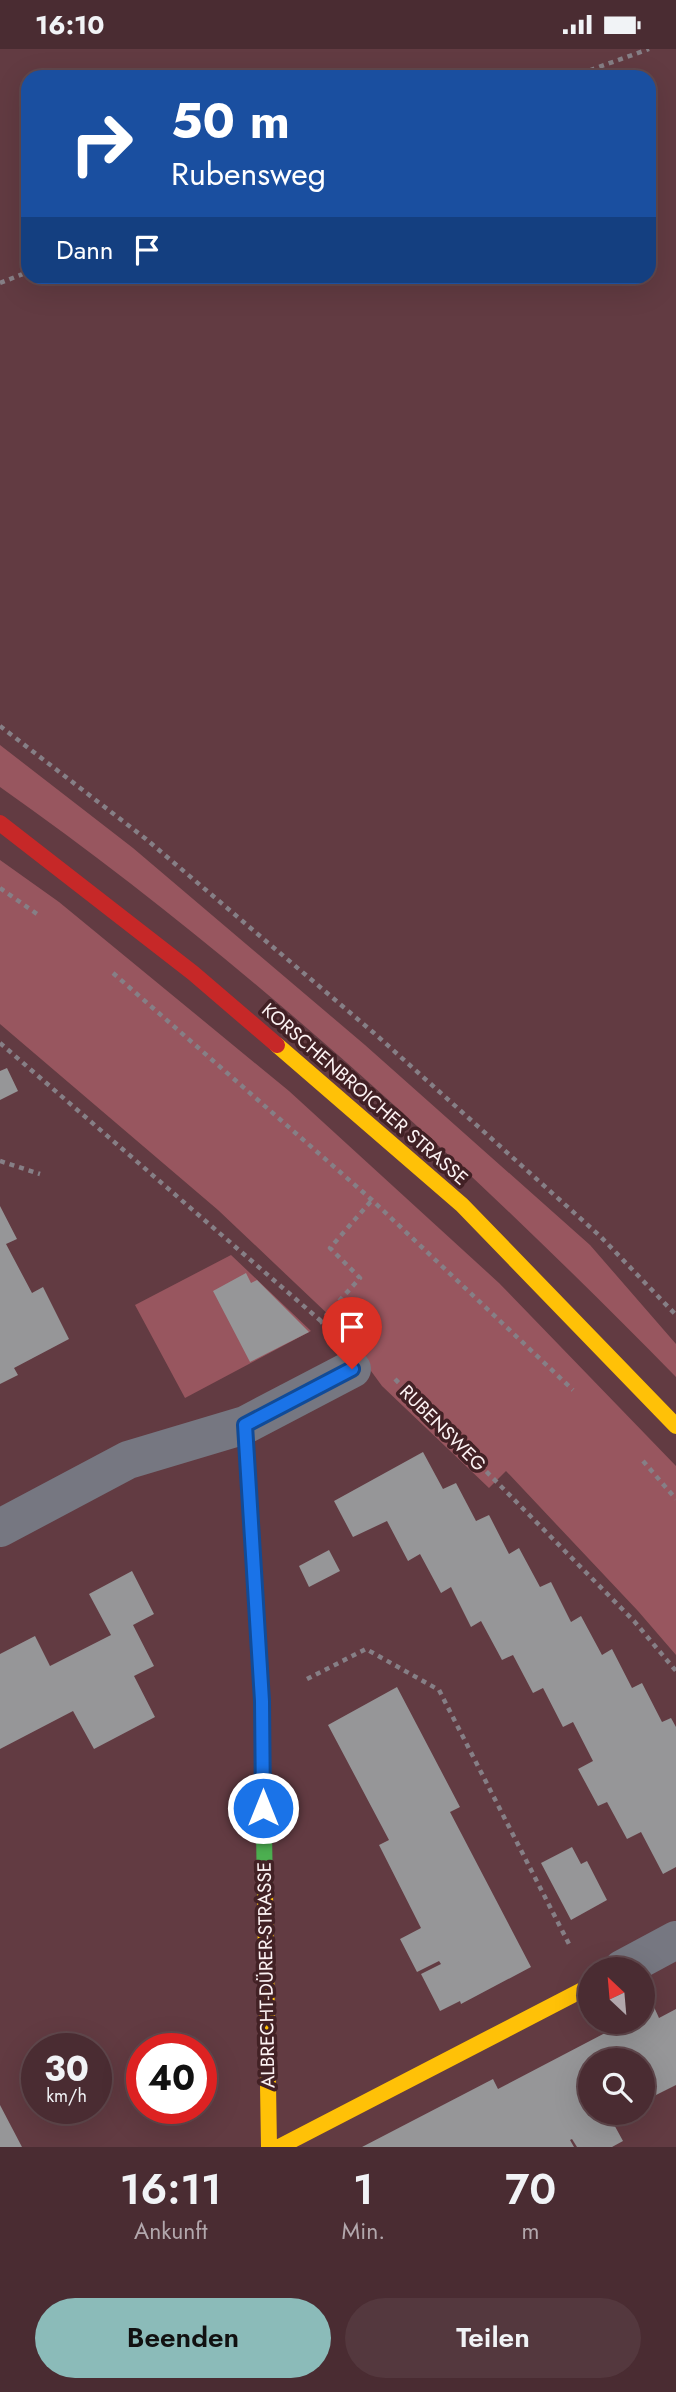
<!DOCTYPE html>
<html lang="de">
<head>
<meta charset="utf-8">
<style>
  :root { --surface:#4a2c32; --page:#54383e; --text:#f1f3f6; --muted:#b2a7ac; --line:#61484d; --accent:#8bbbb9 }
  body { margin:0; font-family:Jost,sans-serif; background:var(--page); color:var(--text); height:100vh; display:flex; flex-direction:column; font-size:26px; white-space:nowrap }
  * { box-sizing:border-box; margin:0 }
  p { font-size:23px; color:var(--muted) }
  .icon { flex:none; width:38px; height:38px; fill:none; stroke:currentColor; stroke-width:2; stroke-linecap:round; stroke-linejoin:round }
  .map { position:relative; height:2098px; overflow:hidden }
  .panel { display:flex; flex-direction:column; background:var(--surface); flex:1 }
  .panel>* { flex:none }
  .banner { position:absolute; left:21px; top:21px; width:635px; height:214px; border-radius:21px; box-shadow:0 7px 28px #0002,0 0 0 2px var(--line); background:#1a4fa0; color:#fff; overflow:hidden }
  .needle { width:46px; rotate:334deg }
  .fabs { position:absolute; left:578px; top:1908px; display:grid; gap:14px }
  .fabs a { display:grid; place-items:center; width:77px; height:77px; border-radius:50%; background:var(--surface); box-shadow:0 7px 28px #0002,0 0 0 2px var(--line); font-size:35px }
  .speed { position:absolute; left:21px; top:1984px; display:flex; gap:14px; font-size:35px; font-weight:700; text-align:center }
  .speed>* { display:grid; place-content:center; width:91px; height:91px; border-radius:50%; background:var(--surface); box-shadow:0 7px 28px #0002,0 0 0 2px var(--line); line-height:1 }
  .speed small { font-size:18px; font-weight:400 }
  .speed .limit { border:10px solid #d22; background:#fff; color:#111 }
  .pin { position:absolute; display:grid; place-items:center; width:60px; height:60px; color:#fff; margin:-72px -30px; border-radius:50% 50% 50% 0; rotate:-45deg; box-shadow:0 0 7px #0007 }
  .pin .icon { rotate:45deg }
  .me { position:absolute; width:77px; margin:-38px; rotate:0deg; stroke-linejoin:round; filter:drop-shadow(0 0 5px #0008) }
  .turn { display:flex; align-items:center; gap:24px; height:147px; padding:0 35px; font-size:32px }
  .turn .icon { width:91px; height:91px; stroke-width:2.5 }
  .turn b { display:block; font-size:49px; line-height:60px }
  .then { display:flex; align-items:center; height:66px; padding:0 35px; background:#0003; gap:14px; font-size:26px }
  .eta { display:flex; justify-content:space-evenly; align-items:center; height:119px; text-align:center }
  .eta b { font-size:42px; font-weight:600; line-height:49px }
  .cta { display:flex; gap:14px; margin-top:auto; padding:14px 35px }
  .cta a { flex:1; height:80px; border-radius:42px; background:var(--accent); color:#111; font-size:28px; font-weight:600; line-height:80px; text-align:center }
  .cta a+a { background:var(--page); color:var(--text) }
  .status { display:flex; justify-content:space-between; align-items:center; height:49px; padding:0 35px; background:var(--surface); direction:ltr }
  .status svg { height:19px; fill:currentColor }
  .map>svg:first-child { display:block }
  .green { fill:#98565f }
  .building { fill:#969698 }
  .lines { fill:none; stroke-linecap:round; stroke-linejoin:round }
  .path { stroke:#867f86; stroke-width:4.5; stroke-dasharray:5 5; stroke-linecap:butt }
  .street { stroke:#767781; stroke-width:38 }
  .fast { stroke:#4caf50; stroke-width:16 }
  .slow { stroke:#ffc107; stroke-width:16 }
  .jam { stroke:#c62828; stroke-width:16 }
  .route-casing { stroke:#114b97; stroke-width:18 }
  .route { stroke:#1a73e8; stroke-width:12 }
  .labels { text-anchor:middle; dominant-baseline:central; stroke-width:7; stroke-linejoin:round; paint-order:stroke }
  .street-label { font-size:19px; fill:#fcf2f3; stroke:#422125 }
</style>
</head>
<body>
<div class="status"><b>16:10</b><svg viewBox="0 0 49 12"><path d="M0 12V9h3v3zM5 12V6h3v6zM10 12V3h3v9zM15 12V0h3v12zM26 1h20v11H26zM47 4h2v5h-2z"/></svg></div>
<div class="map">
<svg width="676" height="2098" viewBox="0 0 676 2098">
  <rect width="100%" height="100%" fill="#623b42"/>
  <path class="green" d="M 0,696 L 133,799 L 365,996 L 590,1196 L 676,1295 L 676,1328 C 467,1115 244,910 0,738 Z
    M 0,811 L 59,853 L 289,1042 L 499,1234 L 676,1417 L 676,1606 L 638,1562 L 506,1422 L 489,1439 L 382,1337 L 333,1270 L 218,1161 L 0,975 Z
    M 231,1206 L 311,1282 L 185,1349 L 135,1256 Z"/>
  <path class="building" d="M 7,1019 L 18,1042 L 0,1051 L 0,1022 Z
    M 0,1157 L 17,1190 L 6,1195 L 32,1244 L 43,1238 L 69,1290 L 14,1319 L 18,1326 L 0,1335 Z
    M 246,1224 L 251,1234 L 257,1231 L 309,1283 L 250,1313 L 213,1242 Z
    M 423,1403 L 443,1440 L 456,1434 L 476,1472 L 489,1466 L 509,1505 L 519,1499 L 540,1538 L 551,1533 L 571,1573 L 581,1567 L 602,1606 L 612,1600 L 632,1639 L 642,1634 L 662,1673 L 671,1669 L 676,1678 L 676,1818 L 663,1825 L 641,1783 L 627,1790 L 607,1753 L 598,1757 L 578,1720 L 593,1712 L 573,1673 L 563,1678 L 543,1639 L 533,1644 L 513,1606 L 502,1611 L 481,1572 L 471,1578 L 451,1538 L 441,1544 L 420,1505 L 408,1512 L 387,1472 L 353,1488 L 334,1452 Z
    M 329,1501 L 340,1522 L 309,1538 L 299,1517 Z
    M 132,1522 L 154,1565 L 133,1576 L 154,1617 L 134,1627 L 155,1668 L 94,1700 L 73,1662 L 0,1700 L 0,1605 L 35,1587 L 50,1617 L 111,1586 L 89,1545 Z
    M 397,1638 L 460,1758 L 450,1763 L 531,1918 L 461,1955 L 460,1952 L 440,1962 L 421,1925 L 441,1915 L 439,1912 L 417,1923 L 400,1890 L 421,1879 L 379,1796 L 389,1791 L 328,1676 Z
    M 572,1798 L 581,1815 L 587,1812 L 607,1851 L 571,1871 L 541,1814 Z
    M 654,1958 L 659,1969 L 676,1960 L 676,2036 L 642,2053 L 642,2011 L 590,2011 L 590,2063 L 624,2063 L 611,2070 L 623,2092 L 612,2098 L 577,2098 L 572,2090 L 570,2091 L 574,2098 L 362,2098 L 493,2030 L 498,2040 L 628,1972 L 642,1972 L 642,1964 Z
    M 0,2056 L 22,2098 L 0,2098 Z"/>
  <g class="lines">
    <path class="path" d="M 571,28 L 649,0
      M 0,234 L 28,223
      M 0,677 L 146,790 L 374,984 L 600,1187 L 676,1266
      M 0,839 L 37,865
      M 113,924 L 372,1151 L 573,1341
      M 0,994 L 321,1272
      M 0,1112 L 40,1125
      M 328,1283 L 321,1272 L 360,1229 L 330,1199 L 372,1151
      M 395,1330 L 634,1572 L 676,1622
      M 643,1412 L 676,1450
      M 307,1630 L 366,1600 L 439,1641 L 569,1895"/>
    <path class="street" d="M 0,1479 L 128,1411 L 245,1376 L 352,1320
      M 622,1920 L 676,1891"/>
    <path class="fast" d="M 245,1376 L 262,1652 L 265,1847"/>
    <path class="slow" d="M 277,996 L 462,1156 L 676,1377
      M 265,1847 L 269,2098
      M 279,2098 L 590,1937"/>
    <path class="jam" d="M 0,774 L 193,924 L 277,996"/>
  </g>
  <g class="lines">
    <defs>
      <path id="route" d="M 263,1759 L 262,1652 L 245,1376 L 352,1320"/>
    </defs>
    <use href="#route" class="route-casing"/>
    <use href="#route" class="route"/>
  </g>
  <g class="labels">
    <g class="street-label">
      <text transform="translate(365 1045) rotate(41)">KORSCHENBROICHER STRASSE</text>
      <text transform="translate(443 1379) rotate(45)">RUBENSWEG</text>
      <text transform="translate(266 1926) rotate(-91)">ALBRECHT-DÜRER-STRASSE</text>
    </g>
  </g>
</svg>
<div class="fabs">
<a><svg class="needle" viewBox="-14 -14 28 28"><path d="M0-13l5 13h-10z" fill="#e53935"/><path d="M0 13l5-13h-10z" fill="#b2a7ac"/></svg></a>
<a><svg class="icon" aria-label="search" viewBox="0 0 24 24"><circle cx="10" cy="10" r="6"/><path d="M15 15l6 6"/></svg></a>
</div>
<div class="speed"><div>30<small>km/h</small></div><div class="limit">40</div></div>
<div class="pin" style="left:352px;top:1320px;background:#d93025"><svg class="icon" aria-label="arrive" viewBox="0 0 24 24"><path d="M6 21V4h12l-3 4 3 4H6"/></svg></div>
<svg class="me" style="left:263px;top:1759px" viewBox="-20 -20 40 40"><circle r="17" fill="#1a73e8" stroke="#fff" stroke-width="3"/><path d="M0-11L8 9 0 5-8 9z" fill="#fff"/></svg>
<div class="banner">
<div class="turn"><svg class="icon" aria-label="right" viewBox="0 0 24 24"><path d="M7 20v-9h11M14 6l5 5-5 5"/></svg><div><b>50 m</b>Rubensweg</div></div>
<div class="then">Dann<svg class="icon" aria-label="arrive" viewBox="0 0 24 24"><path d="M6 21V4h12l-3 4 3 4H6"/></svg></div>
</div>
</div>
<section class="panel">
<div class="eta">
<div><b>16:11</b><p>Ankunft</p></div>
<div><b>1</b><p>Min.</p></div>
<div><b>70</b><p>m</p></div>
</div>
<div class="cta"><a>Beenden</a><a>Teilen</a></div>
</section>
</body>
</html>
